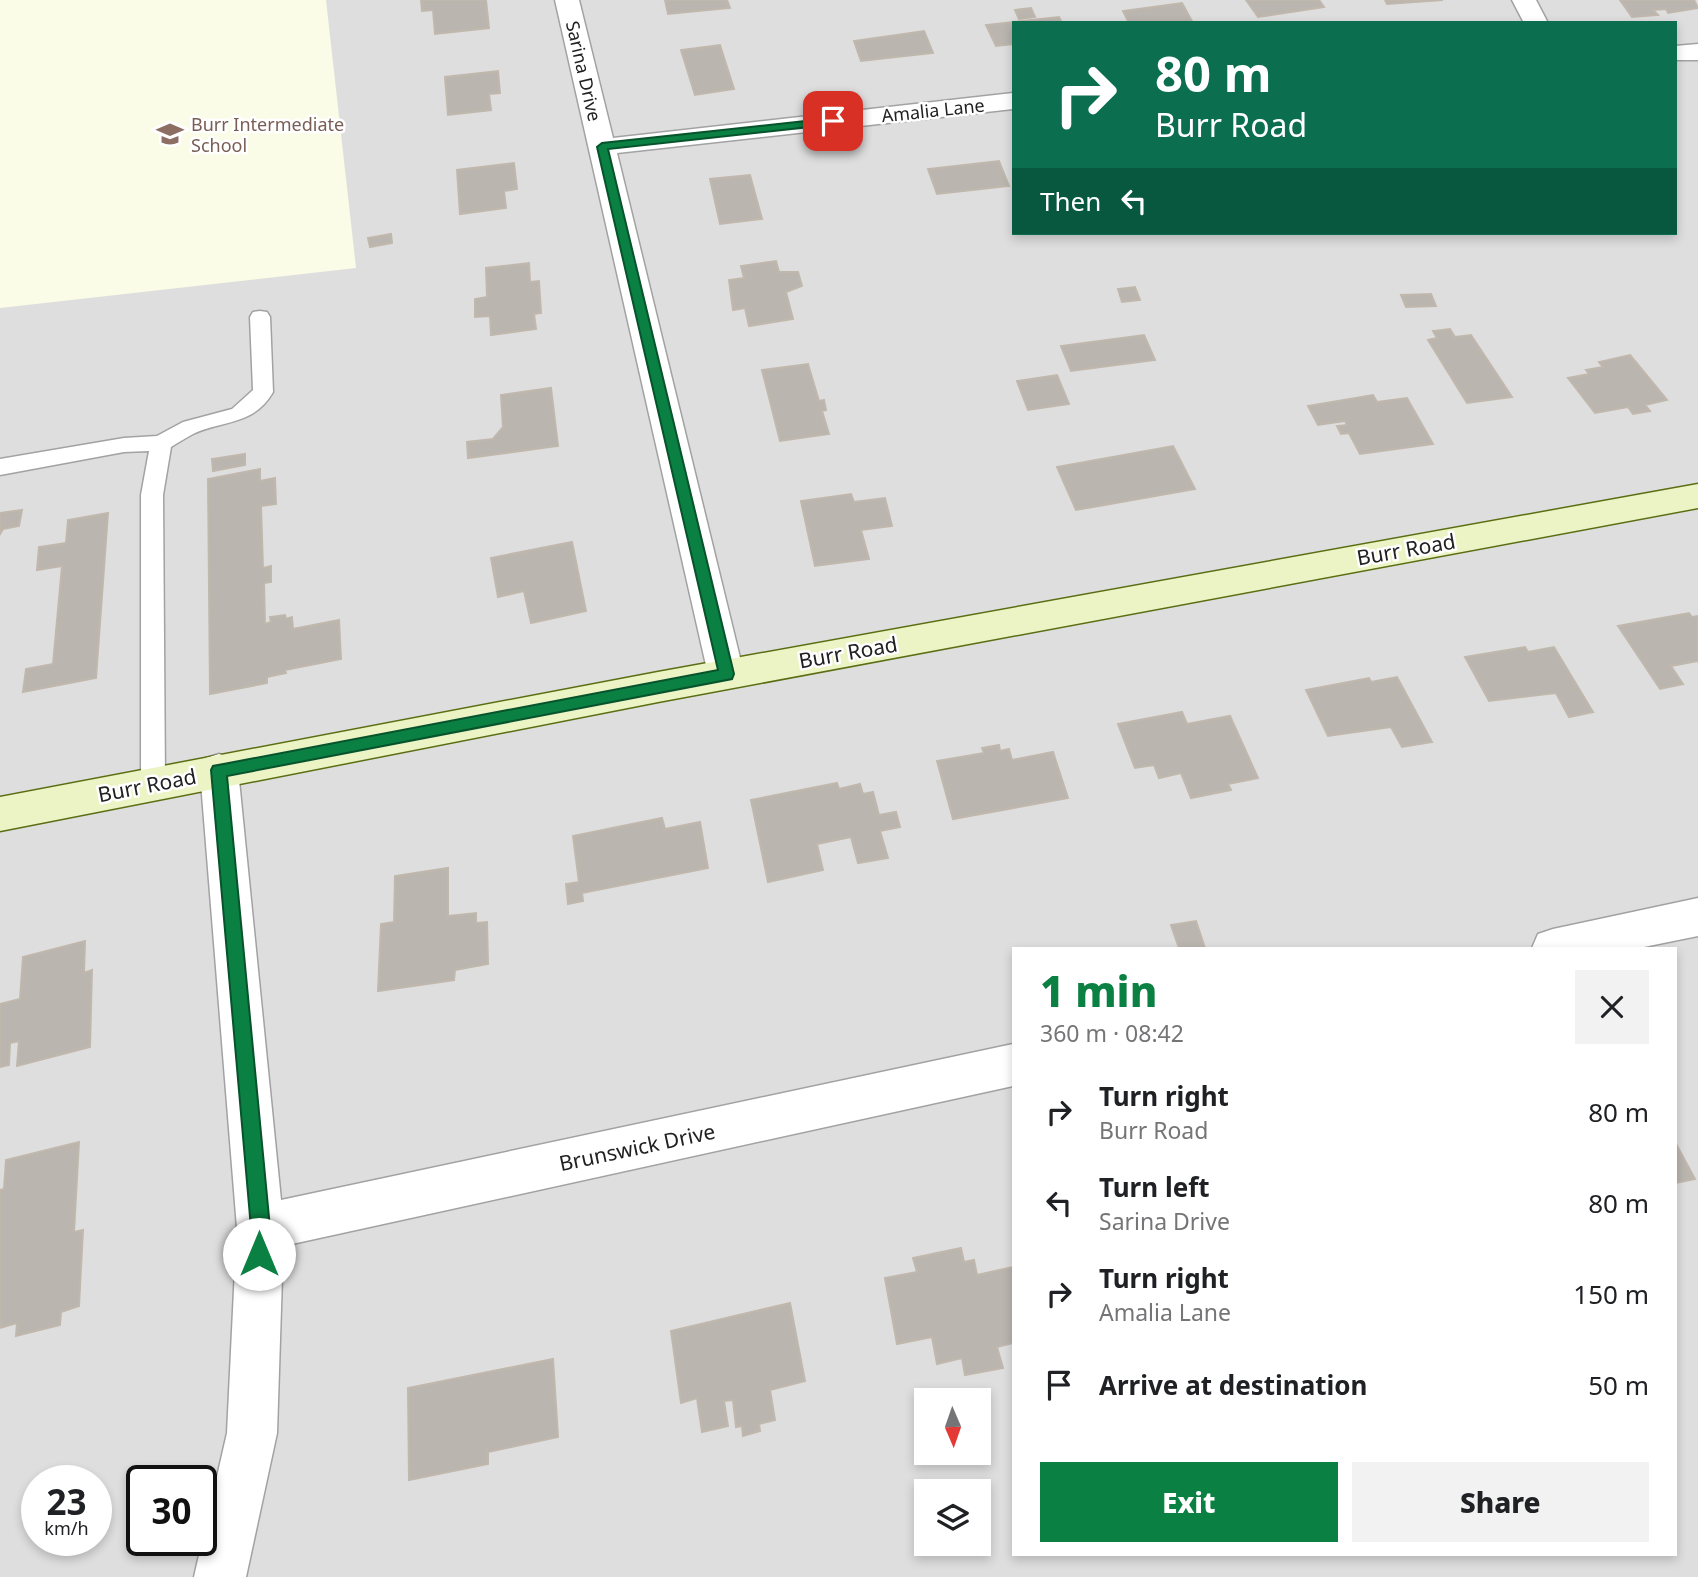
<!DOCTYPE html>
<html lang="en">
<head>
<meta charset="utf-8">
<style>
  :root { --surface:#fff; --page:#f2f2f2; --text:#202124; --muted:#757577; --accent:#0b8043 }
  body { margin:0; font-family:"Noto Sans",sans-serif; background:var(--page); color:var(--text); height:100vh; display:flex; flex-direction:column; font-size:26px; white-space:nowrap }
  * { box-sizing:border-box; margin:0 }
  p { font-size:23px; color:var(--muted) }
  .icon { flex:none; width:38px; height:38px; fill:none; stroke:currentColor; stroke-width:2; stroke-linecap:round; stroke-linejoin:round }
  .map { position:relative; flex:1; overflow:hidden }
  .side { position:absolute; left:1012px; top:947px; width:665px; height:609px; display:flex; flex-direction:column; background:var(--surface); border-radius:0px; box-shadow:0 4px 10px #0003 }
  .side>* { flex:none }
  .guide { position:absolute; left:1012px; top:21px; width:665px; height:214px; border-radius:0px; box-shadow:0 4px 10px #0003; background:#0b6e4f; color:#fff; overflow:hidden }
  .needle { width:46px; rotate:178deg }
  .fabs { position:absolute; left:914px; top:1388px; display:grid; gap:14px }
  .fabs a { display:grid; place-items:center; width:77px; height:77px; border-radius:0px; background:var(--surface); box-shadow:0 4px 10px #0003; font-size:35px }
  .speed { position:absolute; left:21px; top:1465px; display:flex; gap:14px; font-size:35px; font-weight:700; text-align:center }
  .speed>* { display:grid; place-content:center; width:91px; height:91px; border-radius:50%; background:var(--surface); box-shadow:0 4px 10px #0003; line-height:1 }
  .speed small { font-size:18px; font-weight:400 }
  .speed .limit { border:4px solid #111; border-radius:10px; background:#fff; color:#111 }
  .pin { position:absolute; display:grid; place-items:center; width:60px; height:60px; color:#fff; margin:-30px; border-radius:14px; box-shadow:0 4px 10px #0006 }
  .me { position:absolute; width:77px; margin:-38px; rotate:0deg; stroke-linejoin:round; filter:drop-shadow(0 0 5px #0008) }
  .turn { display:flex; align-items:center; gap:24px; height:147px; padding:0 28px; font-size:32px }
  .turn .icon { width:91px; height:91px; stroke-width:2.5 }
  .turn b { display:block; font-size:49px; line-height:60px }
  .then { display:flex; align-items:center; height:66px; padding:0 28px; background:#0003; gap:14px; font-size:26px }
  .round { display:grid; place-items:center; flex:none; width:74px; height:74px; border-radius:0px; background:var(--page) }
  .headline { display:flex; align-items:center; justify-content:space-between; height:119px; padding:0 28px }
  h1 { font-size:42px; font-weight:800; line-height:52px; color:var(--accent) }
  .button { display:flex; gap:14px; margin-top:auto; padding:14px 28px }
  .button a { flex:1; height:80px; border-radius:0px; background:var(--accent); color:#fff; font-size:28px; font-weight:800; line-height:80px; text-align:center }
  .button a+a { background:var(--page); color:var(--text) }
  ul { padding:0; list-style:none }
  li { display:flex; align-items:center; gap:21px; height:91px; padding:0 28px }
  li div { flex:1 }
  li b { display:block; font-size:26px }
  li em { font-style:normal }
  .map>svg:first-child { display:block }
  .residential { fill:#dfdede; fill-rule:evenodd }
  .education { fill:#fafce7 }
  .building { fill:#bab5af; stroke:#c1b8ad; stroke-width:2 }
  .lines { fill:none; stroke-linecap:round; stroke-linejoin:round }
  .lane-casing { stroke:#a2a2a2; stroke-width:3 }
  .street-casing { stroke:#a2a2a2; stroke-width:3 }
  .secondary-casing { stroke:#5a6e13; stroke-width:3 }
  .lane { fill:#fff; fill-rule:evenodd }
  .street { fill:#fff; fill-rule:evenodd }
  .secondary { fill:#ecf3c5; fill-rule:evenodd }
  .route { fill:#0b8043; stroke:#07532c; stroke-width:2 }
  .labels { text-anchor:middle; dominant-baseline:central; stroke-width:5; stroke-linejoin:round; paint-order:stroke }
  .far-street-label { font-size:18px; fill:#212121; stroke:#fff }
  .far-education-label { font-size:18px; fill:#785e54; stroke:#fff; text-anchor:start }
  .street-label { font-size:21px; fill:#212121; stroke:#fff }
</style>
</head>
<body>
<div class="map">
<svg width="1698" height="1577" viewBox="0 0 1698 1577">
  <rect width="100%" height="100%" fill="#f0efe9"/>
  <path class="residential" d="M 0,0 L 1698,0 L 1698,1577 L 0,1577 ZM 1013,23 L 1675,23 L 1675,233 L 1013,233 ZM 1013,948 L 1675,948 L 1675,1554 L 1013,1554 ZM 926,1400 L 978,1400 L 978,1452 L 926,1452 ZM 37,1480 L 96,1480 L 96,1540 L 37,1540 ZM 142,1480 L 201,1480 L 201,1540 L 142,1540 ZM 926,1491 L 978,1491 L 978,1544 L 926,1544 Z"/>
  <path class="education" d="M 0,0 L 326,0 L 356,268 L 0,308 Z"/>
  <path class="building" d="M 421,0 L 486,0 L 489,28 L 435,34 L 433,10 L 422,11 Z
    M 665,0 L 727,0 L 730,8 L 668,14 Z
    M 1246,0 L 1319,0 L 1324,7 L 1258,17 Z
    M 1385,0 L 1443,0 L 1387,4 Z
    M 1620,0 L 1694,0 L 1698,8 L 1668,13 L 1666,9 L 1653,10 L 1658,15 L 1632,17 Z
    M 1182,3 L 1193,23 L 1129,23 L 1123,11 Z
    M 1031,8 L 1035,17 L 1019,19 L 1015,10 Z
    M 1059,17 L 1062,23 L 1013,23 L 1013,44 L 996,46 L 986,25 Z
    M 924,31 L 933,53 L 861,61 L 854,41 Z
    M 720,45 L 734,89 L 695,95 L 681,50 Z
    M 498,71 L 500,93 L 489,94 L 491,110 L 448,115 L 445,77 Z
    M 999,161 L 1009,186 L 937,194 L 928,169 Z
    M 514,163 L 517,189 L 504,191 L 506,208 L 460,214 L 457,170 Z
    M 750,175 L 762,219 L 720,224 L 710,179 Z
    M 391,234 L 392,243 L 370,247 L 368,238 Z
    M 776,261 L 779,272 L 798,272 L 802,286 L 786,292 L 793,319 L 749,326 L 745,308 L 733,310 L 729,280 L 744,278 L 741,266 Z
    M 529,263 L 530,282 L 539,281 L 541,313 L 534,314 L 536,329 L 491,335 L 490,316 L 475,317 L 475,299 L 487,297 L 486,268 Z
    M 1135,287 L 1140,300 L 1122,302 L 1118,289 Z
    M 1431,294 L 1436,306 L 1406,307 L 1401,295 Z
    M 1450,329 L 1455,337 L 1471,335 L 1512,397 L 1467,403 L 1428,340 L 1437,338 L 1433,331 Z
    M 1144,335 L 1155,360 L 1071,371 L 1061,346 Z
    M 1630,355 L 1667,400 L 1645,405 L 1650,411 L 1633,414 L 1628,407 L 1595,413 L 1568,378 L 1589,374 L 1586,370 L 1603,367 L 1599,362 Z
    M 808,364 L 819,401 L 824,400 L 826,410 L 822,411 L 829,434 L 780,441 L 762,370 Z
    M 1057,375 L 1069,404 L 1028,410 L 1017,381 Z
    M 551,388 L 558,446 L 468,458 L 467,442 L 493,439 L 503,427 L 501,395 Z
    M 1373,395 L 1377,402 L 1407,398 L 1433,444 L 1360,454 L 1349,433 L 1341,434 L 1337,426 L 1347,425 L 1345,421 L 1318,425 L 1308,406 Z
    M 1173,446 L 1195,489 L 1076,510 L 1057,467 Z
    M 245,454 L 245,465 L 213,471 L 212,459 Z
    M 260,469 L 260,481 L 275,478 L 276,504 L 261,506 L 263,568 L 271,566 L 271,582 L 264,583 L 265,624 L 271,622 L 270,617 L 285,615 L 286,619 L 292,617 L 293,629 L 339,620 L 341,659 L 285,670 L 286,673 L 267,677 L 267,683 L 210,694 L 208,479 Z
    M 851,494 L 854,502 L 885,498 L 892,526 L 861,530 L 869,559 L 815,566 L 801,501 Z
    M 22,510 L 19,526 L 3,529 L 0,534 L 0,513 Z
    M 108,513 L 96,678 L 23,692 L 26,669 L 53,664 L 62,566 L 37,570 L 39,547 L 66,543 L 68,520 Z
    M 572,542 L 586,611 L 531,623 L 524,591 L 498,597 L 491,558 Z
    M 1689,613 L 1692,617 L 1698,616 L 1698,661 L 1671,666 L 1683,684 L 1660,689 L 1618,626 Z
    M 1525,647 L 1528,652 L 1554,647 L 1593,712 L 1569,717 L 1556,693 L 1489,701 L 1465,657 Z
    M 1397,677 L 1432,742 L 1402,747 L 1391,727 L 1328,736 L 1306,690 L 1369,678 L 1371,682 Z
    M 1182,712 L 1187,724 L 1230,716 L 1258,778 L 1228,784 L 1231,790 L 1191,798 L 1181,773 L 1159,778 L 1154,765 L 1135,768 L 1118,724 Z
    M 999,745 L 1000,751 L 1009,749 L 1012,760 L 1053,752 L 1068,798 L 953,819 L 937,761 L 984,753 L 982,748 Z
    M 837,783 L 839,789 L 860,784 L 863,794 L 873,792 L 879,815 L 896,812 L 900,827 L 880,831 L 888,858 L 858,863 L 851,837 L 817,844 L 823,870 L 768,882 L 751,800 Z
    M 662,818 L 665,829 L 700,822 L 708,868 L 582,893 L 583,901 L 568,904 L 566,884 L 579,882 L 573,836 Z
    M 448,868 L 448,916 L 476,913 L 476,923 L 487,922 L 488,964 L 455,970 L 454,980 L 378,991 L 381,924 L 394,922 L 395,876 Z
    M 1196,921 L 1205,948 L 1179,948 L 1171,925 Z
    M 85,941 L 84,973 L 92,970 L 90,1047 L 17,1066 L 19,1041 L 10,1043 L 9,1065 L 0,1067 L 0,1004 L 20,999 L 23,957 Z
    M 79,1142 L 74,1232 L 83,1230 L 79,1306 L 61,1312 L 60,1325 L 16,1336 L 17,1323 L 0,1328 L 0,1190 L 4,1189 L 6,1160 Z
    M 1675,1142 L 1695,1179 L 1675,1183 Z
    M 961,1248 L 964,1262 L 974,1260 L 977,1275 L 1013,1267 L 1013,1343 L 997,1347 L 1003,1368 L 965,1375 L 962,1358 L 937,1364 L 932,1337 L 897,1344 L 885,1278 L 917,1272 L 913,1258 Z
    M 790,1303 L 805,1381 L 770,1390 L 775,1420 L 759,1424 L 760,1431 L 743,1436 L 742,1426 L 736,1427 L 733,1400 L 724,1401 L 728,1426 L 702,1432 L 697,1398 L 681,1403 L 671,1331 Z
    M 553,1359 L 558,1437 L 488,1452 L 488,1464 L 409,1480 L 408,1388 Z"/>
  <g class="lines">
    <defs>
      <path id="lane" d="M 260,311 L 267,312 L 270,317 L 273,392 C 254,425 225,420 195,433 C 187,437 179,442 171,447 L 163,495 L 165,783 L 162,790 L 153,794 L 144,790 L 141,783 L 141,495 L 149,451 L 124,452 L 0,475 L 0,459 L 124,438 L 157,436 L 183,422 L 232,409 L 253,390 L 250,317 L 253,312 Z"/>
      <path id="street" d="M 555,0 L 579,0 L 613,138 L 1013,93 L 1013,109 L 617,153 L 744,674 L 739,685 L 726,689 L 713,685 L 708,674 Z
        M 1512,0 L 1536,0 L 1548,23 L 1524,23 Z
        M 1698,44 L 1698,60 L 1675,60 L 1675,46 Z
        M 219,754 L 232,758 L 238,770 L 281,1200 L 1013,1044 L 1013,1086 L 283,1246 L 277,1433 L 246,1577 L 194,1577 L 227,1433 L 237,1228 L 200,770 L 206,758 Z
        M 1698,898 L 1698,936 L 1639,948 L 1532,948 L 1538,934 L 1553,929 Z"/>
      <path id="secondary" d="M 1698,484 L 1698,508 L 658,702 L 0,831 L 0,797 L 658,672 Z"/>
    </defs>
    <use href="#lane" class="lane-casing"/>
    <use href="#street" class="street-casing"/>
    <use href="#secondary" class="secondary-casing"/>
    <use href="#lane" class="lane"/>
    <use href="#street" class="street"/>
    <use href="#secondary" class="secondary"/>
  </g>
  <path class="route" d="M 833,118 L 837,119 L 837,124 L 608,149 L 734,674 L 732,679 L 227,776 L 270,1228 L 266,1261 L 259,1263 L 252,1261 L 249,1254 L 251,1228 L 211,770 L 213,766 L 718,670 L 597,147 L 602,143 Z"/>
  <defs>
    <symbol id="school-bare" viewBox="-9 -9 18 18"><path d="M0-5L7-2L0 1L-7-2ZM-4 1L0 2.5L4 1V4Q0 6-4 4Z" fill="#8d6e63" stroke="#fff" stroke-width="2.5" paint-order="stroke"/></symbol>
  </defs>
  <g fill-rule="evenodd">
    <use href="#school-bare" x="151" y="115" width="38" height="38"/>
  </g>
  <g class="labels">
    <g class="far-street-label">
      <text transform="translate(584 71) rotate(77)">Sarina Drive</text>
      <text transform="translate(933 110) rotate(-6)">Amalia Lane</text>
    </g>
    <g class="far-education-label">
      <text x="191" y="124">Burr Intermediate<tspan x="191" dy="21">School</tspan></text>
    </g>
    <g class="street-label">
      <text transform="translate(1406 549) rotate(-10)">Burr Road</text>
      <text transform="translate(848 652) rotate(-10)">Burr Road</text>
      <text transform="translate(147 785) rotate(-11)">Burr Road</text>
      <text transform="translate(637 1147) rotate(-12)">Brunswick Drive</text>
    </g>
  </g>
</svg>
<div class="fabs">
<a><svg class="needle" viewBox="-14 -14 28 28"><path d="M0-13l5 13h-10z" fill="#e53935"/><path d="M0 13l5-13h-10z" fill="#757577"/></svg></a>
<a><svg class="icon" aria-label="layers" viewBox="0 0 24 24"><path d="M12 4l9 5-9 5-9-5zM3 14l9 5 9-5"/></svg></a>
</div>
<div class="speed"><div>23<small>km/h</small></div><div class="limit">30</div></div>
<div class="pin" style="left:833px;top:121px;background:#d93025"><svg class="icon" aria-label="arrive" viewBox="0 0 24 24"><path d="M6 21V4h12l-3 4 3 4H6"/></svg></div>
<svg class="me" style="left:259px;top:1254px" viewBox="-20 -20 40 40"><circle r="19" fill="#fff"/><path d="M0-13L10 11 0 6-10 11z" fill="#0b8043"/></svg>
<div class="guide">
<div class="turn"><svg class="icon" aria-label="right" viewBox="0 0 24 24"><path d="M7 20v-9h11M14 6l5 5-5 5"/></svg><div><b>80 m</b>Burr Road</div></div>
<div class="then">Then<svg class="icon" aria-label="left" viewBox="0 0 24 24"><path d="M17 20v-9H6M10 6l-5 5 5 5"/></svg></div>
</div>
<section class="side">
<div class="headline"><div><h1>1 min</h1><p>360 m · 08:42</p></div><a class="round"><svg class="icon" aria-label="close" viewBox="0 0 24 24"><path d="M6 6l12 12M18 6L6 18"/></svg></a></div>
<ul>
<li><svg class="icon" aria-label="right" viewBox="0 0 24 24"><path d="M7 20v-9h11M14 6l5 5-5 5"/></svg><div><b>Turn right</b><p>Burr Road</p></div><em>80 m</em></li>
<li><svg class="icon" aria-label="left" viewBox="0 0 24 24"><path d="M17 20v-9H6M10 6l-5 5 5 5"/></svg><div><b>Turn left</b><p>Sarina Drive</p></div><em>80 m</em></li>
<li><svg class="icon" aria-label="right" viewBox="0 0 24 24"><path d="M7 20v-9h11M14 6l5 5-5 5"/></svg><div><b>Turn right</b><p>Amalia Lane</p></div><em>150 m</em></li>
<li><svg class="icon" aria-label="arrive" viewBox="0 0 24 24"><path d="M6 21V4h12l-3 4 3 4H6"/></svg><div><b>Arrive at destination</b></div><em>50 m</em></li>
</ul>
<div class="button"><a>Exit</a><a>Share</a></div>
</section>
</div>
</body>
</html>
